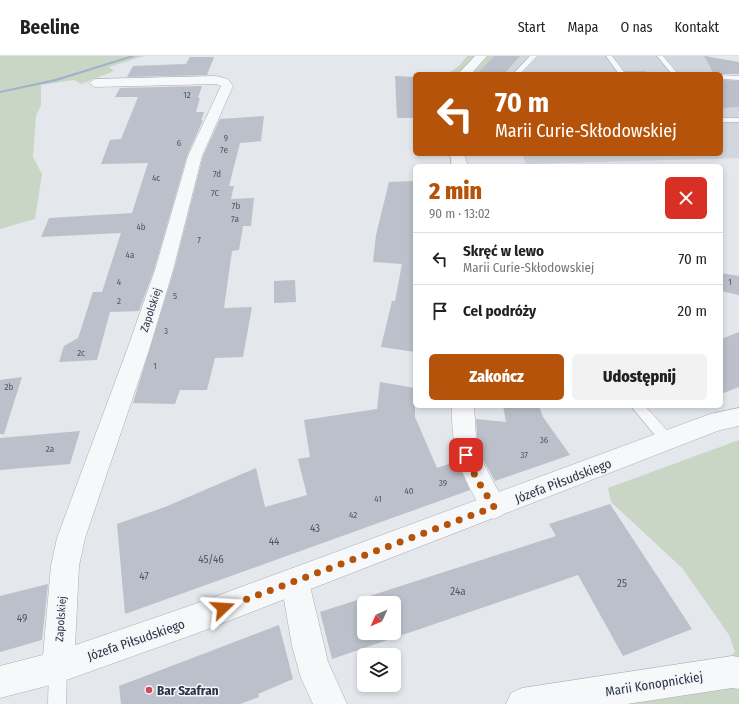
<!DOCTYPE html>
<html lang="pl">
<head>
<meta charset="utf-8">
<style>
  :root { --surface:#fff; --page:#f2f2f2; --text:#222; --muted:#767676; --line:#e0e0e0; --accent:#b45309 }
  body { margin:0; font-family:"Fira Sans Condensed",sans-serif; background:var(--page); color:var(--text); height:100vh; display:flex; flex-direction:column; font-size:15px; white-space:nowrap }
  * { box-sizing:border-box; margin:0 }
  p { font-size:13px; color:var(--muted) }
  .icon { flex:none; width:22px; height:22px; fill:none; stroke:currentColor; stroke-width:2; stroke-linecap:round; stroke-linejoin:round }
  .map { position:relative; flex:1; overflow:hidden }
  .drawer { position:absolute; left:413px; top:108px; width:310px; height:244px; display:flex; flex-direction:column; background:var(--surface); border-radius:6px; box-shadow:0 2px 6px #0003 }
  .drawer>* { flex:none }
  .banner { position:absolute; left:413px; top:16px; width:310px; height:84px; border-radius:6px; box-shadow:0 2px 6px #0003; background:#b45309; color:#fff; overflow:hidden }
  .needle { width:26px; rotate:225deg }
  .fabs { position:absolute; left:357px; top:540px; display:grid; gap:8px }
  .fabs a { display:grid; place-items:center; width:44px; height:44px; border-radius:6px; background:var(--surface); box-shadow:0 2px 6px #0003; font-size:20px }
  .pin { position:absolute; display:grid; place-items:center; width:34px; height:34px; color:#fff; margin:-17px; border-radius:8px; box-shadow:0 2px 6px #0006 }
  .me { position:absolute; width:44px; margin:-22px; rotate:70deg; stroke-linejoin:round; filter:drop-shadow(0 0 3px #0008) }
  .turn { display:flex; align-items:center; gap:14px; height:84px; padding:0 16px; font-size:18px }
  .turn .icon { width:52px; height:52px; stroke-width:2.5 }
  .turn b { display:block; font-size:28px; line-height:34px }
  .round { display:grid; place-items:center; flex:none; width:42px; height:42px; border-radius:6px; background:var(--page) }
  .headline { display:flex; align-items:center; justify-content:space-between; height:68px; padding:0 16px }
  h1 { font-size:24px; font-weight:800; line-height:30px; color:var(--accent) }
  .cta { display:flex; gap:8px; margin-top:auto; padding:8px 16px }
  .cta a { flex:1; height:46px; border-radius:6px; background:var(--accent); color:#fff; font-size:16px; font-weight:800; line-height:46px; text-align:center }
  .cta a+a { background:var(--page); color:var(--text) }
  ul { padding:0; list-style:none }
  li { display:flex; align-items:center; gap:12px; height:52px; padding:0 16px; border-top:1px solid var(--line) }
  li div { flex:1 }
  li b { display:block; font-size:15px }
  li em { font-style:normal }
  header { display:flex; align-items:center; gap:24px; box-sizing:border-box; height:56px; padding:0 20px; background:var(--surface); border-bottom:1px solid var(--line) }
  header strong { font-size:19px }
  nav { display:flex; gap:22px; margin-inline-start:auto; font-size:14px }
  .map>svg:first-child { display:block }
  .built { fill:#d2d6de }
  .green { fill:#c9d6c5 }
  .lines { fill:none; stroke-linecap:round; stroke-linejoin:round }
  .stream { fill:#9fb4cc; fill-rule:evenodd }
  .building { fill:#bbc0ca; fill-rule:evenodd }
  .service-casing { stroke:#a9aeb7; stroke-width:1 }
  .minor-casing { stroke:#a9aeb7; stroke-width:1 }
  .tertiary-casing { stroke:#a9aeb7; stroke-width:1 }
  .service { fill:#f7f8fa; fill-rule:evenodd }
  .minor { fill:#f7f8fa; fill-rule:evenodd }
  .tertiary { fill:#f7f8fa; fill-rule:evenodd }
  .route { stroke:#b45309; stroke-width:7; stroke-dasharray:0 12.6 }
  .poi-dot { fill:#d1495b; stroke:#f4f6f9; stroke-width:1.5 }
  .labels { text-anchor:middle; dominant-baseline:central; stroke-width:3; stroke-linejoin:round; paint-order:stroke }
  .number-label { font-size:9px; fill:#4f5766 }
  .street-label { font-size:11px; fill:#2b3445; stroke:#f4f6f9 }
  .near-number-label { font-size:11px; fill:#4f5766 }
  .near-street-label { font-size:13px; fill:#2b3445; stroke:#f4f6f9 }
  .near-poi-label { font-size:13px; font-weight:bold; fill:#2b3445; stroke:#f4f6f9; text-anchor:start }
</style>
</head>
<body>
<header>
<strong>Beeline</strong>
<nav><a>Start</a><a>Mapa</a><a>O nas</a><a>Kontakt</a></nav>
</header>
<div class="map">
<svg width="739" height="648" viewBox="0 0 739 648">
  <rect width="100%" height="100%" fill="#e4e7ec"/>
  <path class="built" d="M 494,0 L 709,0 L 714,18 L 477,18 Z
    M 721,19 L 739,20 L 739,102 L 526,108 L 522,98 L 721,98 Z"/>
  <path class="green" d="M 0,0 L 144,0 L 109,11 L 114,15 L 81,28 L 74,24 L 41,29 L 41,49 L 36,60 L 33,101 L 42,118 L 35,163 L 0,173 Z
    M 467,0 L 494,0 L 477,18 L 447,18 L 459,10 Z
    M 739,384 L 739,604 L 729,602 L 735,596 L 729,579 L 683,513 L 611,446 L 608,432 Z
    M 726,630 L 739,634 L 739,648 L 628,648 Z"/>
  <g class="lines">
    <path class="stream" d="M 130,0 L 136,0 L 57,25 L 0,37 L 0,35 L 55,23 Z"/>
  </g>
  <path class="building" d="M 494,0 L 520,0 L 504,18 L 477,18 Z
    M 704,0 L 739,6 L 739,18 L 714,18 Z
    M 190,1 L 214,1 L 207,19 L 127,21 L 133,10 L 186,8 Z
    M 395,20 L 415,21 L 415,62 L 397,62 Z
    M 721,24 L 739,25 L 739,51 L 721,52 Z
    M 202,30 L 198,42 L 200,42 L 196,56 L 204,56 L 201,65 L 203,64 L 187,100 L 154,214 L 139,255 L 110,256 L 97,304 L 59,306 L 64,290 L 78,282 L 93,236 L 102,236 L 121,177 L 41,181 L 49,162 L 132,157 L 148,107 L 101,108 L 110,84 L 121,83 L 138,41 L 115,41 L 120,32 Z
    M 264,60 L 261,85 L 240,87 L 229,130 L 234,130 L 231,143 L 254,142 L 251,170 L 243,170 L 239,194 L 232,195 L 224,252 L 252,251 L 243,301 L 215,302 L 207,334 L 180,334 L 175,348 L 133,347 L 174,214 L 203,100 L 220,63 Z
    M 415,125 L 415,296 L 381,291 L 392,245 L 395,245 L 402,208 L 373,206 L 376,179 L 389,126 Z
    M 721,217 L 739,220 L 739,239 L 721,235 Z
    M 295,224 L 296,246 L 274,247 L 274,225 Z
    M 739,276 L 739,331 L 721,338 L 721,283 Z
    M 22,321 L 4,378 L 0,378 L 0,324 Z
    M 380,326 L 415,332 L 415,361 L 437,412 L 457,405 L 470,434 L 125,558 L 117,468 L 165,451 L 256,412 L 265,451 L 307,439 L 298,403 L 310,401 L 304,364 L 377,353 Z
    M 503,350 L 539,350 L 543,361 L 570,399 L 495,425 L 482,402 L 477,380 L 476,363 L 506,366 Z
    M 80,375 L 70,408 L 0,414 L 0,382 Z
    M 610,448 L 692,573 L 623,600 L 578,519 L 332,603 L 320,556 L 556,480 L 549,468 ZM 364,547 L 394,547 L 394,577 L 364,577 Z
    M 48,528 L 42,584 L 0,596 L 0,540 Z
    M 279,569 L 293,623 L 258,638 L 259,641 L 240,648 L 121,648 L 119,630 Z"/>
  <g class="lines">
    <defs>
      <path id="service" d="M 530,0 L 537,0 L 520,18 L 513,18 Z
        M 606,0 L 612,0 L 624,16 L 646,16 L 649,18 L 619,18 Z
        M 657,0 L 663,0 L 678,18 L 672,18 Z
        M 721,19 L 739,20 L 739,24 L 721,23 Z
        M 721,62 L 739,62 L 739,66 L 721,66 Z
        M 631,350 L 645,350 L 673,381 L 675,385 L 673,389 L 668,390 L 663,389 Z
        M 58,602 L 64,605 L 67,611 L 66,648 L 48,648 L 49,611 L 52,605 Z"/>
      <path id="minor" d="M 475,0 L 487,0 L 471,18 L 458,18 Z
        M 216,20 L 228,23 L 233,30 L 202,100 L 173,214 L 149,294 L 85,482 L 79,510 L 74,611 L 69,622 L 58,627 L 47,622 L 42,611 L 51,510 L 57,482 L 127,294 L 155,214 L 188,100 L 221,30 L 216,28 L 95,31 L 89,27 L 95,23 Z
        M 450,98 L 464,98 L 468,110 L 452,110 Z
        M 452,350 L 474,350 L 476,380 L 481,403 L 507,451 L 503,459 L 494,463 L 485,459 C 462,420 451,397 452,350 Z
        M 295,512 L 305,516 L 309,526 L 328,606 L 347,648 L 313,648 L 301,622 L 292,590 L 281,526 L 285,516 Z
        M 732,600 L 739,601 L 739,633 L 732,632 L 627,648 L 506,648 L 511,637 L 522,632 Z"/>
      <path id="tertiary" d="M 739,352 L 739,370 L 720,374 L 195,578 L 58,627 L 0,642 L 0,610 L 58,595 L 195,548 L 710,358 Z"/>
    </defs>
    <use href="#service" class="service-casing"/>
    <use href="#minor" class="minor-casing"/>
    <use href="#tertiary" class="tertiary-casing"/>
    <use href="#service" class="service"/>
    <use href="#minor" class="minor"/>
    <use href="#tertiary" class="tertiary"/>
  </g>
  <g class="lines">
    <path class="route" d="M 223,552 L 494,451 L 476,422 L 466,399"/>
  </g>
  <circle class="poi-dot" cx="149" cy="634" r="4"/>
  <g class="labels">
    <g class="number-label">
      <text x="187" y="39">12</text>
      <text x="226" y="82">9</text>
      <text x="179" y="87">6</text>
      <text x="224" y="94">7e</text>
      <text x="217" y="118">7d</text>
      <text x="156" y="122">4c</text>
      <text x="215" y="137">7C</text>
      <text x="236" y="150">7b</text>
      <text x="235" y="163">7a</text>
      <text x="141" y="171">4b</text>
      <text x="199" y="184">7</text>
      <text x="130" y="199">4a</text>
      <text x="119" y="226">4</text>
      <text x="730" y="226">1</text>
      <text x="175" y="240">5</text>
      <text x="119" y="245">2</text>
      <text x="166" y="275">3</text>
      <text x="81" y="297">2c</text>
      <text x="155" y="310">1</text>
      <text x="9" y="331">2b</text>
      <text x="544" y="384">36</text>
      <text x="50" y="393">2a</text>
      <text x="524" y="399">37</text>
      <text x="443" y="427">39</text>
      <text x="409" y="435">40</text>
      <text x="378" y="443">41</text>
      <text x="353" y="459">42</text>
    </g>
    <g class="street-label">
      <text transform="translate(151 254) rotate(-72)">Zapolskiej</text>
      <text transform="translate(61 563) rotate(-86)">Zapolskiej</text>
    </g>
    <g class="near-number-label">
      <text x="315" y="472">43</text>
      <text x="274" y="485">44</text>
      <text x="211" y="503">45/46</text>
      <text x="144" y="520">47</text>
      <text x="622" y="527">25</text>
      <text x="458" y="535">24a</text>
      <text x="22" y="562">49</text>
    </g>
    <g class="near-street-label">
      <text transform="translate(563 425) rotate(-21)">Józefa Piłsudskiego</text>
      <text transform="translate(136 584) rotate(-19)">Józefa Piłsudskiego</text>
      <text transform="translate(654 628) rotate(-9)">Marii Konopnickiej</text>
    </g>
    <g class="near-poi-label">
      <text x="157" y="634">Bar Szafran</text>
    </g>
  </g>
</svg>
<div class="fabs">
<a><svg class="needle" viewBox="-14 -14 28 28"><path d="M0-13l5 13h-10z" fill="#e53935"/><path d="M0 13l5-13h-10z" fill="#767676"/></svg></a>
<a><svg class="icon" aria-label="layers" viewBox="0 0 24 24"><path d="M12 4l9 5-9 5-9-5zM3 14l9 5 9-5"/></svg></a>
</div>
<div class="pin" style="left:466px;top:399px;background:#d93025"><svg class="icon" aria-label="arrive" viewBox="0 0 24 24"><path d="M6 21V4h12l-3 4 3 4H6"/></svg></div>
<svg class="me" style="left:223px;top:552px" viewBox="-20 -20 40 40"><path d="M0-17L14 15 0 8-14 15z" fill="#b45309" stroke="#fff" stroke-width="4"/></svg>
<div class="banner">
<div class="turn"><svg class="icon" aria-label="left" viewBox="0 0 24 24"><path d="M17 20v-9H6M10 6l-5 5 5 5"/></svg><div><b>70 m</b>Marii Curie-Skłodowskiej</div></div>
</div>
<section class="drawer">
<div class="headline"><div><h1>2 min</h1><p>90 m · 13:02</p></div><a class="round" style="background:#d93025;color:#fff"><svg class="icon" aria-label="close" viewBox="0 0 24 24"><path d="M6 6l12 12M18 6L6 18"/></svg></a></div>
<ul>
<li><svg class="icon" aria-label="left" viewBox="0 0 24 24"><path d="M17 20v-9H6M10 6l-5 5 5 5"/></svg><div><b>Skręć w lewo</b><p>Marii Curie-Skłodowskiej</p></div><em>70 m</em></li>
<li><svg class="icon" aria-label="arrive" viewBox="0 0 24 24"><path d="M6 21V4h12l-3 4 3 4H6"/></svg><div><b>Cel podróży</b></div><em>20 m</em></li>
</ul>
<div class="cta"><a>Zakończ</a><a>Udostępnij</a></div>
</section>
</div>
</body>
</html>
